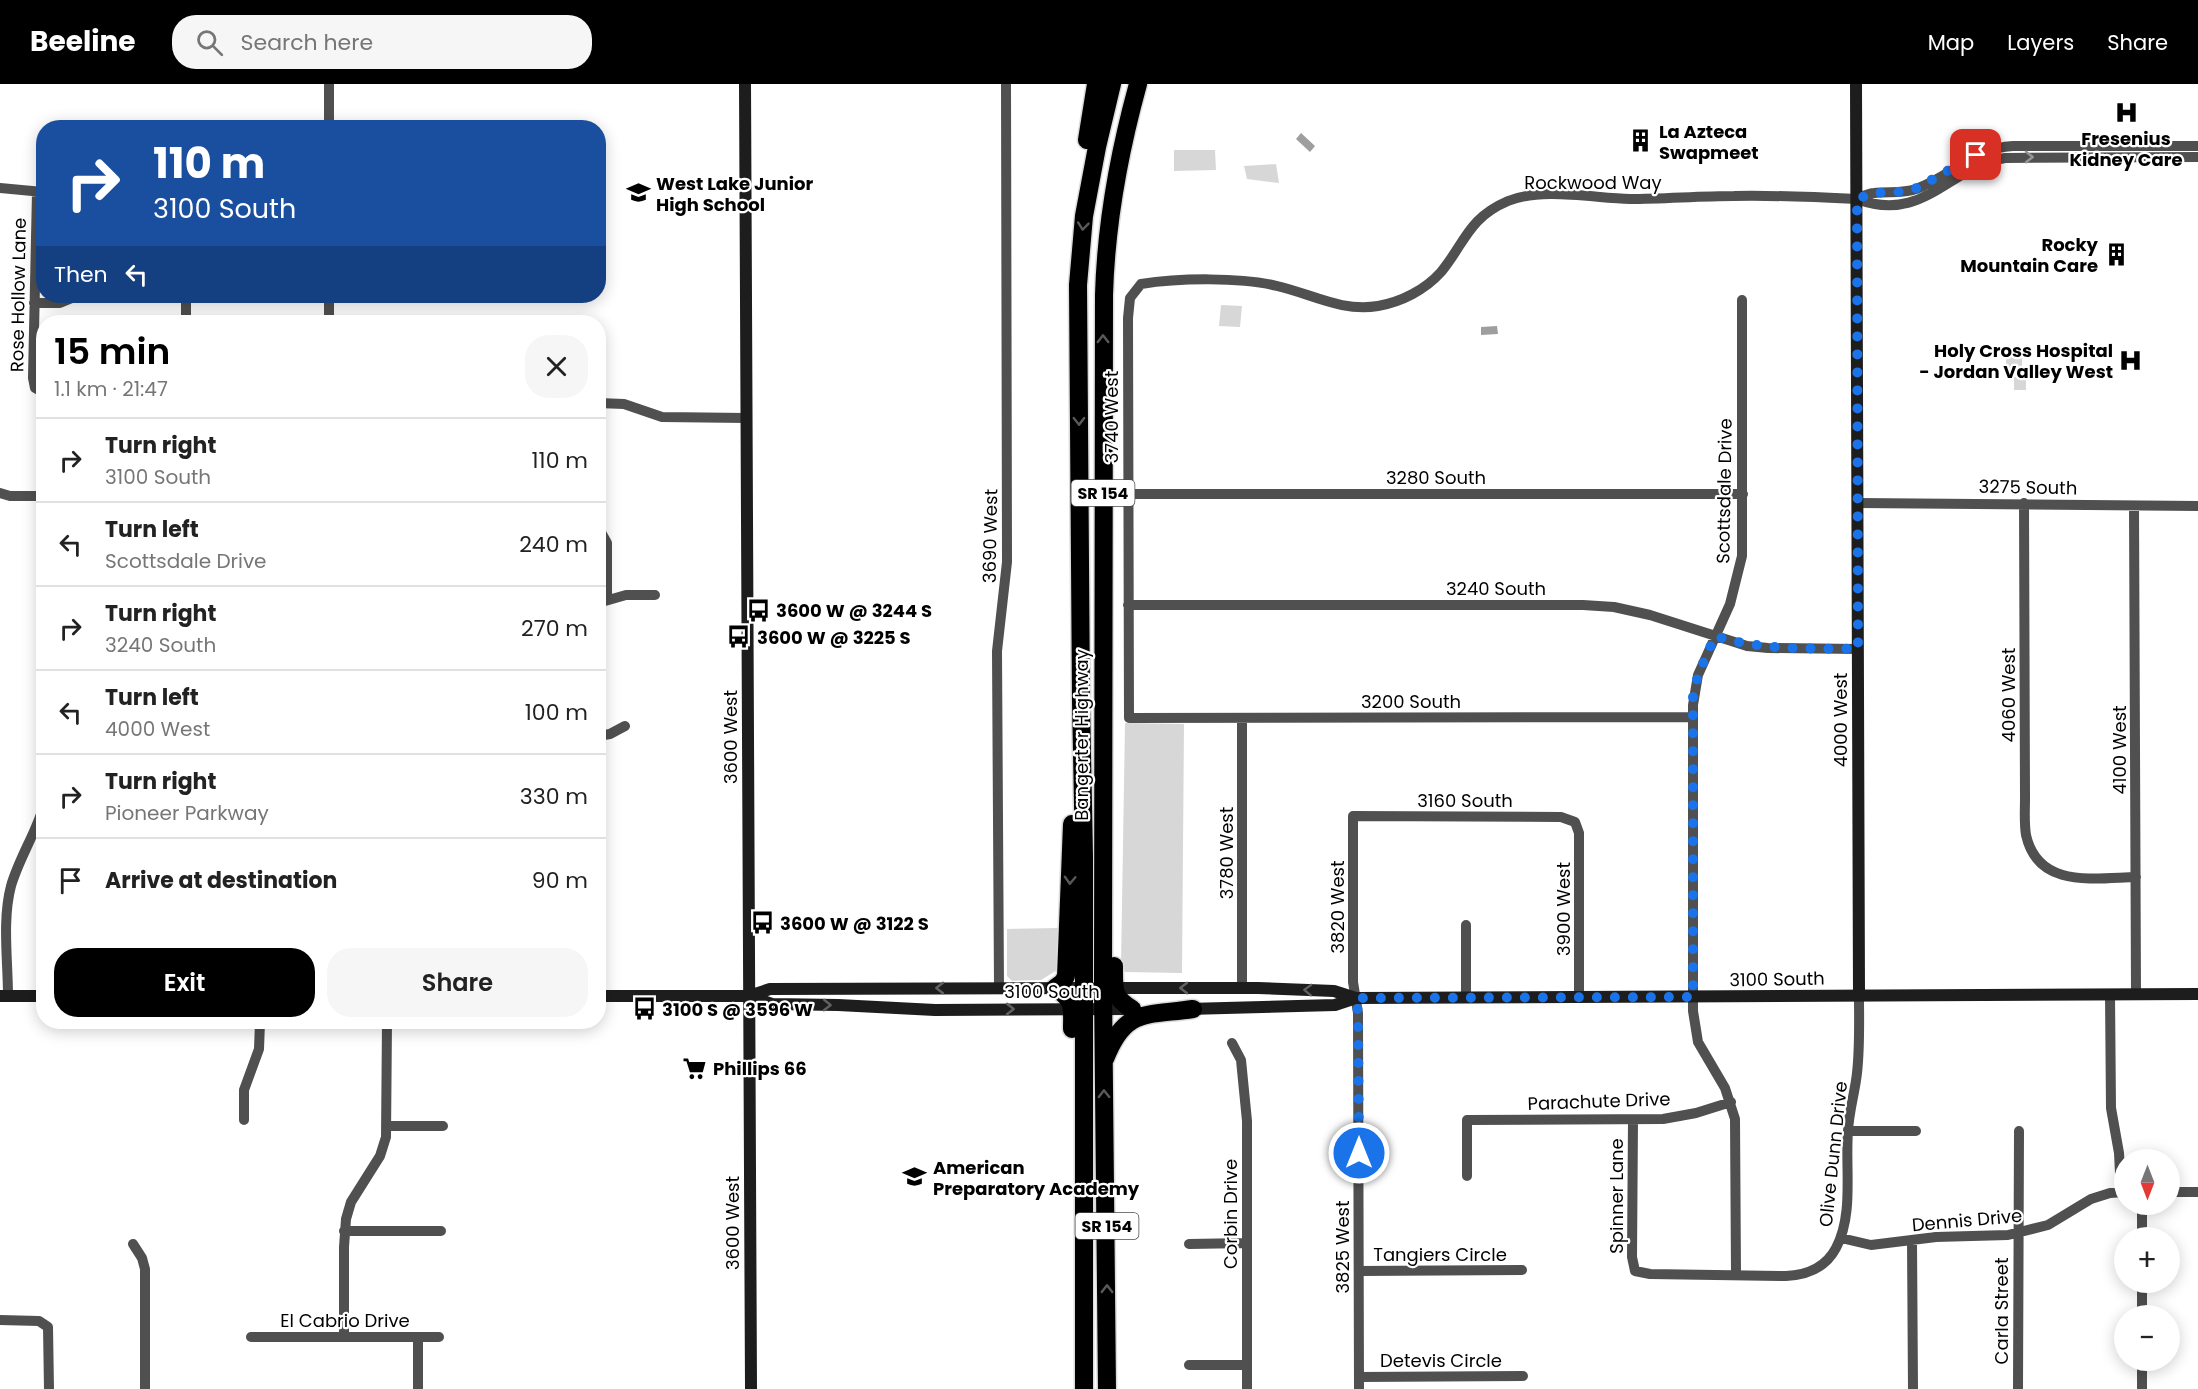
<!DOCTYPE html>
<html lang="en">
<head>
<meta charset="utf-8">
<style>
  :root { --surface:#fff; --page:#f6f6f6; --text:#222; --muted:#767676; --line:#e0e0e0; --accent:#000 }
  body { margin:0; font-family:Poppins,sans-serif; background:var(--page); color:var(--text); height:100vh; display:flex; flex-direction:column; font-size:22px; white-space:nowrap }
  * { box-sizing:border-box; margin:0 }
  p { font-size:20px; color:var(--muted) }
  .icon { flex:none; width:33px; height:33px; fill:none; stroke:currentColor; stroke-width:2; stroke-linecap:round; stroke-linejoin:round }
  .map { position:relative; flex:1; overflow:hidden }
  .sheet { position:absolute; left:36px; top:231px; width:570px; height:714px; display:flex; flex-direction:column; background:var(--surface); border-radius:24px; box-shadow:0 3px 15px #0003 }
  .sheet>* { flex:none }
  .top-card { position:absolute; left:36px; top:36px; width:570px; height:183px; border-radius:24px; box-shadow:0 3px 15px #0003; background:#1a4fa0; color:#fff; overflow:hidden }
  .needle { width:39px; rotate:180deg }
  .buttons { position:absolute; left:2114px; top:1065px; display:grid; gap:12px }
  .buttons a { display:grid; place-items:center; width:66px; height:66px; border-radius:50%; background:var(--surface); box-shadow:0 3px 15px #0003; font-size:30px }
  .pin { position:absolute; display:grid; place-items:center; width:51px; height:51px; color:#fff; margin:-26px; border-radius:12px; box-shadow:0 3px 9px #0006 }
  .me { position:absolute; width:66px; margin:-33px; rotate:0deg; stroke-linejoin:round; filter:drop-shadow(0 0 4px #0008) }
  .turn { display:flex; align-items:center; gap:21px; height:126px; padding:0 18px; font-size:27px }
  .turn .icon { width:78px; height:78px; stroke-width:2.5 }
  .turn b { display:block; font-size:42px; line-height:51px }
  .then { display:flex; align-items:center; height:57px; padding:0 18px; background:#0003; gap:12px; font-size:22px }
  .round { display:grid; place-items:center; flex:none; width:63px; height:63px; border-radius:24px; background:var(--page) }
  .head { display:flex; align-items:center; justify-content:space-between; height:102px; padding:0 18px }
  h1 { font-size:36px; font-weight:600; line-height:45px; color:var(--accent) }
  .button { display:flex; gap:12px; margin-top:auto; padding:12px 18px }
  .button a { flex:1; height:69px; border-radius:24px; background:var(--accent); color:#fff; font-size:24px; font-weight:600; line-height:69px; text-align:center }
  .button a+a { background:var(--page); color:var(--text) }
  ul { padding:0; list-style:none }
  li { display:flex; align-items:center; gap:18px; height:84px; padding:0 18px; border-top:2px solid var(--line) }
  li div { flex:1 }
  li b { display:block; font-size:22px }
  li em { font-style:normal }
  header { display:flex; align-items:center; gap:36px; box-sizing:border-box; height:84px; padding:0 30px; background:var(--accent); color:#fff }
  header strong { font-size:28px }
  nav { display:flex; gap:33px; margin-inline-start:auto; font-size:21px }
  .search { width:420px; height:54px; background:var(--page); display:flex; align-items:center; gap:15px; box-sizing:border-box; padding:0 21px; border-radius:24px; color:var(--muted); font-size:22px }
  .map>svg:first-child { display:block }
  .green { fill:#d7d7d7 }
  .water { fill:#9e9e9e }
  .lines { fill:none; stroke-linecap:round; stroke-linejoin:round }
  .highway-casing { stroke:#dbdbdb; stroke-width:21 }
  .street { stroke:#505050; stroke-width:10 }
  .secondary { stroke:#1d1d1d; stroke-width:12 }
  .highway { stroke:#000; stroke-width:18 }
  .oneway { stroke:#969696 }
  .oneway2 { stroke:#595959 }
  .oneway3 { stroke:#616161 }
  .route { stroke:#1a73e8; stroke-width:10; stroke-dasharray:0 18 }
  .labels { text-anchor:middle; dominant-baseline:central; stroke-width:4.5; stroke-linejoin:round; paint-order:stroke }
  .shield { fill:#fff; stroke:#4c4c4c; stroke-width:1.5 }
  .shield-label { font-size:16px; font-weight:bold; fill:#000 }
  .poi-label { font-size:18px; font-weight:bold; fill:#000; stroke:#fff; text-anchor:start }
  .street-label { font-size:18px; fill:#000; stroke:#fff }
</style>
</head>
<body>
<header>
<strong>Beeline</strong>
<div class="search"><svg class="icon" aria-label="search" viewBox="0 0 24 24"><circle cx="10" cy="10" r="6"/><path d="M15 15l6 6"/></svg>Search here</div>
<nav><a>Map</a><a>Layers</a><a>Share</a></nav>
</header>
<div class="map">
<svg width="2198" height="1305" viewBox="0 0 2198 1305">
  <rect width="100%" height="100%" fill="#fff"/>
  <path class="green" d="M 1174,66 L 1215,66 L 1216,86 L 1174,87 Z
    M 1276,80 L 1279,99 L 1247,95 L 1244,82 Z
    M 1221,221 L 1242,222 L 1240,243 L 1219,242 Z
    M 2006,269 L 2022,269 L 2022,285 L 2006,285 Z
    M 2014,293 L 2026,293 L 2026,306 L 2014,306 Z
    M 1125,639 L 1184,640 L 1182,889 L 1125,888 L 1121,882 Z
    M 1058,844 L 1059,885 L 1041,896 L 1012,897 L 1007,892 L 1007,845 Z"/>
  <path class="water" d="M 1301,49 L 1315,62 L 1310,68 L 1296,55 Z
    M 1497,242 L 1498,250 L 1481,251 L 1481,243 Z"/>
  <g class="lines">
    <defs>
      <path id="highway" d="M 1087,56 L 1096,0
        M 1114,882 C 1114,904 1112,913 1132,925
        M 1072,945 C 1072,924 1075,916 1055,904 L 1063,898 L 1066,892 L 1072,740
        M 1105,975 C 1125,924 1145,932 1193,925
        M 1084,1305 L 1084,772 L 1081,617 L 1078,201 L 1084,132 L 1097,63 L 1112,0
        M 1107,1305 L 1103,904 L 1104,211 C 1106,139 1119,69 1138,0"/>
    </defs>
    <use href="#highway" class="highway-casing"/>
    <path class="street" d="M 329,0 L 329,44
      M 0,104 L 43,108
      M 37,108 L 33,294 L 35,304 L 44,309
      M 1857,115 C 1862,113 1868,109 1874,109 C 1888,107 1902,110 1916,105 C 1950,93 1974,64 2013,62 L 2198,62
      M 186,212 L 186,238
      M 329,212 L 329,238
      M 34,219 L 60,219 L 77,212
      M 598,319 L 624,320 L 662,333 L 746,334
      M 0,409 L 10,412 L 44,412
      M 1128,410 L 1743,410
      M 1858,419 L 2198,422
      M 2024,419 L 2025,714 C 2025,726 2024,739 2026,751 C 2038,805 2094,794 2136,793
      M 2134,422 L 2136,910
      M 598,443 L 607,459 L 607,515
      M 598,519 L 626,511 L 655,511
      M 1128,521 L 1583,521 L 1614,523 L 1650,531 L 1747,562 L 1768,564 L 1858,565
      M 1693,633 L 1129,634 L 1128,234 L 1130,214 L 1141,200 C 1178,194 1241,193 1277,202 C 1312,210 1341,228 1378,222 C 1401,218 1425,206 1441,188 C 1465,159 1468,134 1508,117 C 1542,103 1593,114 1630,115 C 1664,115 1699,112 1734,112 C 1775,111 1816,113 1857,115 C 1924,140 1948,83 2005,74 L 2198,73
      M 598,652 L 610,650 L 625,642
      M 999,904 L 997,567 L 1007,478 L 1006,0
      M 1242,904 L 1242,634
      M 2110,910 L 2111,1024 L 2119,1069 L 2121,1108
      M 8,912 C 8,877 2,836 11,802 C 19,774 36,749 44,721
      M 1466,914 L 1466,841
      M 1232,959 L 1241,976 L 1247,1037 L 1247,1305
      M 244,1036 L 244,1006 L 259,965 L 260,938
      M 1633,1036 L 1632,1173 L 1635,1187 L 1650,1190 L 1786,1192 C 1807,1191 1826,1183 1836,1164 C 1854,1130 1845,1085 1848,1047 C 1849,1027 1855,1008 1857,989 C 1860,963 1859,937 1859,911
      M 387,1042 L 443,1042
      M 1848,1047 L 1916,1047
      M 1467,1092 L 1467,1036 L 1663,1035 L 1696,1029 L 1731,1018
      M 2169,1108 L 2198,1108
      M 2142,1120 L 2142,1154
      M 344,1147 L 441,1147
      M 1841,1154 L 1871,1161 L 1936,1153 L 2008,1151 L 2048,1141 L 2091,1115 L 2110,1109 L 2124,1108
      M 1912,1157 L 1913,1305
      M 133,1160 L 142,1174 L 145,1185 L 145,1305
      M 1189,1160 L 1247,1159
      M 1359,1187 L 1522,1186
      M 1736,1190 L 1735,1035 L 1725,1004 L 1698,958 L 1693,927 L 1693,621 L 1698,591 L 1730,520 L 1742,472 L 1742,216
      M 2142,1198 L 2142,1232
      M 0,1236 L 39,1237 L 48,1243 L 49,1305
      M 251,1253 L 439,1253
      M 344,1253 L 344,1163 L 346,1135 L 351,1118 L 380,1072 L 386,1053 L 387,938
      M 418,1253 L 418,1305
      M 2142,1276 L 2142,1305
      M 1189,1281 L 1247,1281
      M 1359,1293 L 1523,1292
      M 1359,1305 L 1358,929 L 1353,898 L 1353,732 L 1561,733 L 1575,738 L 1579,749 L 1579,914
      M 2018,1305 L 2019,1047"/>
    <path class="secondary" d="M 745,0 L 751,1305
      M 1856,0 L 1859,911
      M 1109,904 L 1258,904 L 1334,907 L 1356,914 L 2198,910
      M 0,912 L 44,912
      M 598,912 L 749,912 L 770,905 L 1091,904
      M 749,912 L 772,920 L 838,921 L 935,926 L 1131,925
      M 1188,925 L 1335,921 L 1356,914"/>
    <use href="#highway" class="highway"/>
  </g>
  <defs><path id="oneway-chevron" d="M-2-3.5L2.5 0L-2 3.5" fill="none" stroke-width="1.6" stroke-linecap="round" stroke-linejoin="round" transform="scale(1.5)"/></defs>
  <use class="oneway" href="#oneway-chevron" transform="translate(2029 73)"/>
  <g class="oneway2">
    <use href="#oneway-chevron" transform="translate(1083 142) rotate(96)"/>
    <use href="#oneway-chevron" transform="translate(1103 255) rotate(-90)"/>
    <use href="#oneway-chevron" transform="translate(1079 337) rotate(89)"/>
    <use href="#oneway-chevron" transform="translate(1070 796) rotate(92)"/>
    <use href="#oneway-chevron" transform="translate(1104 1010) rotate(-91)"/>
    <use href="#oneway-chevron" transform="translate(1107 1205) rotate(-90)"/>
  </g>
  <g class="oneway3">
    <use href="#oneway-chevron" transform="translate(940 904) rotate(180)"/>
    <use href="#oneway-chevron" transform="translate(1184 904) rotate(180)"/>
    <use href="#oneway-chevron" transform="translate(1308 906) rotate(-178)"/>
    <use href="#oneway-chevron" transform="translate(827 921) rotate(1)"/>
    <use href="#oneway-chevron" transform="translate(1010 925)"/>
  </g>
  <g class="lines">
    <path class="route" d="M 1359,1069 L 1358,929 L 1356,914 L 1693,913 L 1693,613 L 1698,591 L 1715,552 C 1763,567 1808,564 1858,565 L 1857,115 L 1874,109 L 1899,108 L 1917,104 L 1976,71"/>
  </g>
  <defs>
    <symbol id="hospital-bare" viewBox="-9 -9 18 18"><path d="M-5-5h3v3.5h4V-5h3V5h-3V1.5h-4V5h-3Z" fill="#000" stroke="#fff" stroke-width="2.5" paint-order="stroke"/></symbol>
    <symbol id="building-bare" viewBox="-9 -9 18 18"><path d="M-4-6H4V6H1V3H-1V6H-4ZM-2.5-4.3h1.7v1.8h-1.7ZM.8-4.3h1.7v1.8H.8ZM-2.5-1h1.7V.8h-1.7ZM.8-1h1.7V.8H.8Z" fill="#000" stroke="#fff" stroke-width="2.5" paint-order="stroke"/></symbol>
    <symbol id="school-bare" viewBox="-9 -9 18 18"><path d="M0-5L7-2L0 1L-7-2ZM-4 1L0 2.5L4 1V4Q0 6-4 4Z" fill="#000" stroke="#fff" stroke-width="2.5" paint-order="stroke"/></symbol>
    <symbol id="bus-bare" viewBox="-9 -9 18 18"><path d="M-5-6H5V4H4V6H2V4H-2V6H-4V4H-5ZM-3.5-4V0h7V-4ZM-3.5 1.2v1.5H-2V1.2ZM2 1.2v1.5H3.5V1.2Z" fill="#000" stroke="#fff" stroke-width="2.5" paint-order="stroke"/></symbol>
    <symbol id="supermarket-bare" viewBox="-9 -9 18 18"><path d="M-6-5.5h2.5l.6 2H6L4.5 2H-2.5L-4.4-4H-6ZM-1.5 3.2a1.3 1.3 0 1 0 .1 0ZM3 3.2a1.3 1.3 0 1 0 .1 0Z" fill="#000" stroke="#fff" stroke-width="2.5" paint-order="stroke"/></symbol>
  </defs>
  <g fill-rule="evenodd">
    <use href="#hospital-bare" x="2110" y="12" width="33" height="33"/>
    <use href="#building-bare" x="1624" y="40" width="33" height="33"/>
    <use href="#school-bare" x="622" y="92" width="33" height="33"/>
    <use href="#building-bare" x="2100" y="154" width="33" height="33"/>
    <use href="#hospital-bare" x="2114" y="260" width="33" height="33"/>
    <use href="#bus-bare" x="742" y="510" width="33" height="33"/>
    <use href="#bus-bare" x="722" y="536" width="33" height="33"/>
    <use href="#bus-bare" x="746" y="822" width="33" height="33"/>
    <use href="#bus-bare" x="628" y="908" width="33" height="33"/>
    <use href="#supermarket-bare" x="678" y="968" width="33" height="33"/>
    <use href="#school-bare" x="898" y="1076" width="33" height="33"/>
  </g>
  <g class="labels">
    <g class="shield">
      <rect x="1071.5" y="396" width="63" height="26" rx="4.5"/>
      <rect x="1075.5" y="1129" width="63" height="26" rx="4.5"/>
    </g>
    <g class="shield-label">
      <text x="1103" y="409">SR 154</text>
      <text x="1107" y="1142">SR 154</text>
    </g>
    <g class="poi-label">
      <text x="1659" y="47">La Azteca<tspan x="1659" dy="21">Swapmeet</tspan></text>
      <text x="2126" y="54" text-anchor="middle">Fresenius<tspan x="2126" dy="21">Kidney Care</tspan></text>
      <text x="656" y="99">West Lake Junior<tspan x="656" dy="21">High School</tspan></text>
      <text x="2098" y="160" text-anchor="end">Rocky<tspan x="2098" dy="21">Mountain Care</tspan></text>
      <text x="2113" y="266" text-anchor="end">Holy Cross Hospital<tspan x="2113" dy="21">- Jordan Valley West</tspan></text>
      <text x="776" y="526">3600 W @ 3244 S</text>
      <text x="757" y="553">3600 W @ 3225 S</text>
      <text x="780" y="839">3600 W @ 3122 S</text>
      <text x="662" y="925">3100 S @ 3596 W</text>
      <text x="713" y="984">Phillips 66</text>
      <text x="933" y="1083">American<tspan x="933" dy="21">Preparatory Academy</tspan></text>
    </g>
    <g class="street-label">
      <text x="1593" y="98">Rockwood Way</text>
      <text transform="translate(18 211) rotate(-89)">Rose Hollow Lane</text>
      <text transform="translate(1111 333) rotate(-90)">3740 West</text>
      <text x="1436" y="393">3280 South</text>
      <text transform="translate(2028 403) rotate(1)">3275 South</text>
      <text transform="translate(1724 407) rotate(-89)">Scottsdale Drive</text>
      <text transform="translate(990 452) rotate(-89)">3690 West</text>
      <text x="1496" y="504">3240 South</text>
      <text transform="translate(2008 611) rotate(-90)">4060 West</text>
      <text x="1411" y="617">3200 South</text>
      <text transform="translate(1840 636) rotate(-90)">4000 West</text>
      <text transform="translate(1081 651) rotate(-90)">Bangerter Highway</text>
      <text transform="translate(730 653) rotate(-90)">3600 West</text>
      <text transform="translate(2119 666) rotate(-90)">4100 West</text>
      <text x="1465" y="716">3160 South</text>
      <text transform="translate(1226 769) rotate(-90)">3780 West</text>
      <text transform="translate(1337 823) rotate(-90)">3820 West</text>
      <text transform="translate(1563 825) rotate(-90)">3900 West</text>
      <text transform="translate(1777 895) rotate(-1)">3100 South</text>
      <text x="1052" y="907">3100 South</text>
      <text transform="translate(1599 1017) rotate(-2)">Parachute Drive</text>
      <text transform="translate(1833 1070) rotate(-84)">Olive Dunn Drive</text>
      <text transform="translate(1616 1112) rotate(-90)">Spinner Lane</text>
      <text transform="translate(1230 1130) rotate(-90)">Corbin Drive</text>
      <text transform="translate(1967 1136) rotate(-5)">Dennis Drive</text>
      <text transform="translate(732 1139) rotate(-90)">3600 West</text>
      <text transform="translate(1342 1163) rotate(-90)">3825 West</text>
      <text x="1440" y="1170">Tangiers Circle</text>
      <text transform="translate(2001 1227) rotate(-90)">Carla Street</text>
      <text x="345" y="1236">El Cabrio Drive</text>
      <text x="1441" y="1276">Detevis Circle</text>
    </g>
  </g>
</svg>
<div class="buttons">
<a><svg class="needle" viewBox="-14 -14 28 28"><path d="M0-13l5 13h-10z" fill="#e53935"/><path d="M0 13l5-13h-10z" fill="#767676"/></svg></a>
<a>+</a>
<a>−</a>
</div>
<div class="pin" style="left:1976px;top:71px;background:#d93025"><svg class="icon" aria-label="arrive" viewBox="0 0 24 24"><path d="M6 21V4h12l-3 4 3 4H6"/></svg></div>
<svg class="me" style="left:1359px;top:1069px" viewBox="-20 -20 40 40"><circle r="17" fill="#1a73e8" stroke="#fff" stroke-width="3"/><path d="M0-11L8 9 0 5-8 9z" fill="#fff"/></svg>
<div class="top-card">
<div class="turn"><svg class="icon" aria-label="right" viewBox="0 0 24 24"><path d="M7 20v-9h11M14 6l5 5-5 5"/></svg><div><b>110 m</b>3100 South</div></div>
<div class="then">Then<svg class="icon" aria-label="left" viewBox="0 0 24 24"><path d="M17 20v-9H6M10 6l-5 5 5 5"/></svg></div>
</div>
<section class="sheet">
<div class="head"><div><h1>15 min</h1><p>1.1 km · 21:47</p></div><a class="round"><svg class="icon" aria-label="close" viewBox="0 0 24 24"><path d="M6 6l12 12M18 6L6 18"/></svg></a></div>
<ul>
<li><svg class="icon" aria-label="right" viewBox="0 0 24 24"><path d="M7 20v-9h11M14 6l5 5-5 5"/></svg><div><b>Turn right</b><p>3100 South</p></div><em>110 m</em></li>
<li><svg class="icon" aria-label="left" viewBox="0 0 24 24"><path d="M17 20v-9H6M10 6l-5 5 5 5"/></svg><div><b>Turn left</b><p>Scottsdale Drive</p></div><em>240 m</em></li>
<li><svg class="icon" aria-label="right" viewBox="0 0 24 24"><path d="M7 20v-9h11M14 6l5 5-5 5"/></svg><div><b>Turn right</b><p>3240 South</p></div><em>270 m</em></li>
<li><svg class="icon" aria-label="left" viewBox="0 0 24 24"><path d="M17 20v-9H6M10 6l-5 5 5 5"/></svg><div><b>Turn left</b><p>4000 West</p></div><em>100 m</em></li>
<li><svg class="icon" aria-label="right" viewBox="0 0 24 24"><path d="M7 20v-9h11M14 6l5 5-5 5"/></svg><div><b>Turn right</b><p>Pioneer Parkway</p></div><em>330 m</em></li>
<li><svg class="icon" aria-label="arrive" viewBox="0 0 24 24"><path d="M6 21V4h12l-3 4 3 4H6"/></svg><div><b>Arrive at destination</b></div><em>90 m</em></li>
</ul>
<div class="button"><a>Exit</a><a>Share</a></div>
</section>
</div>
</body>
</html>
